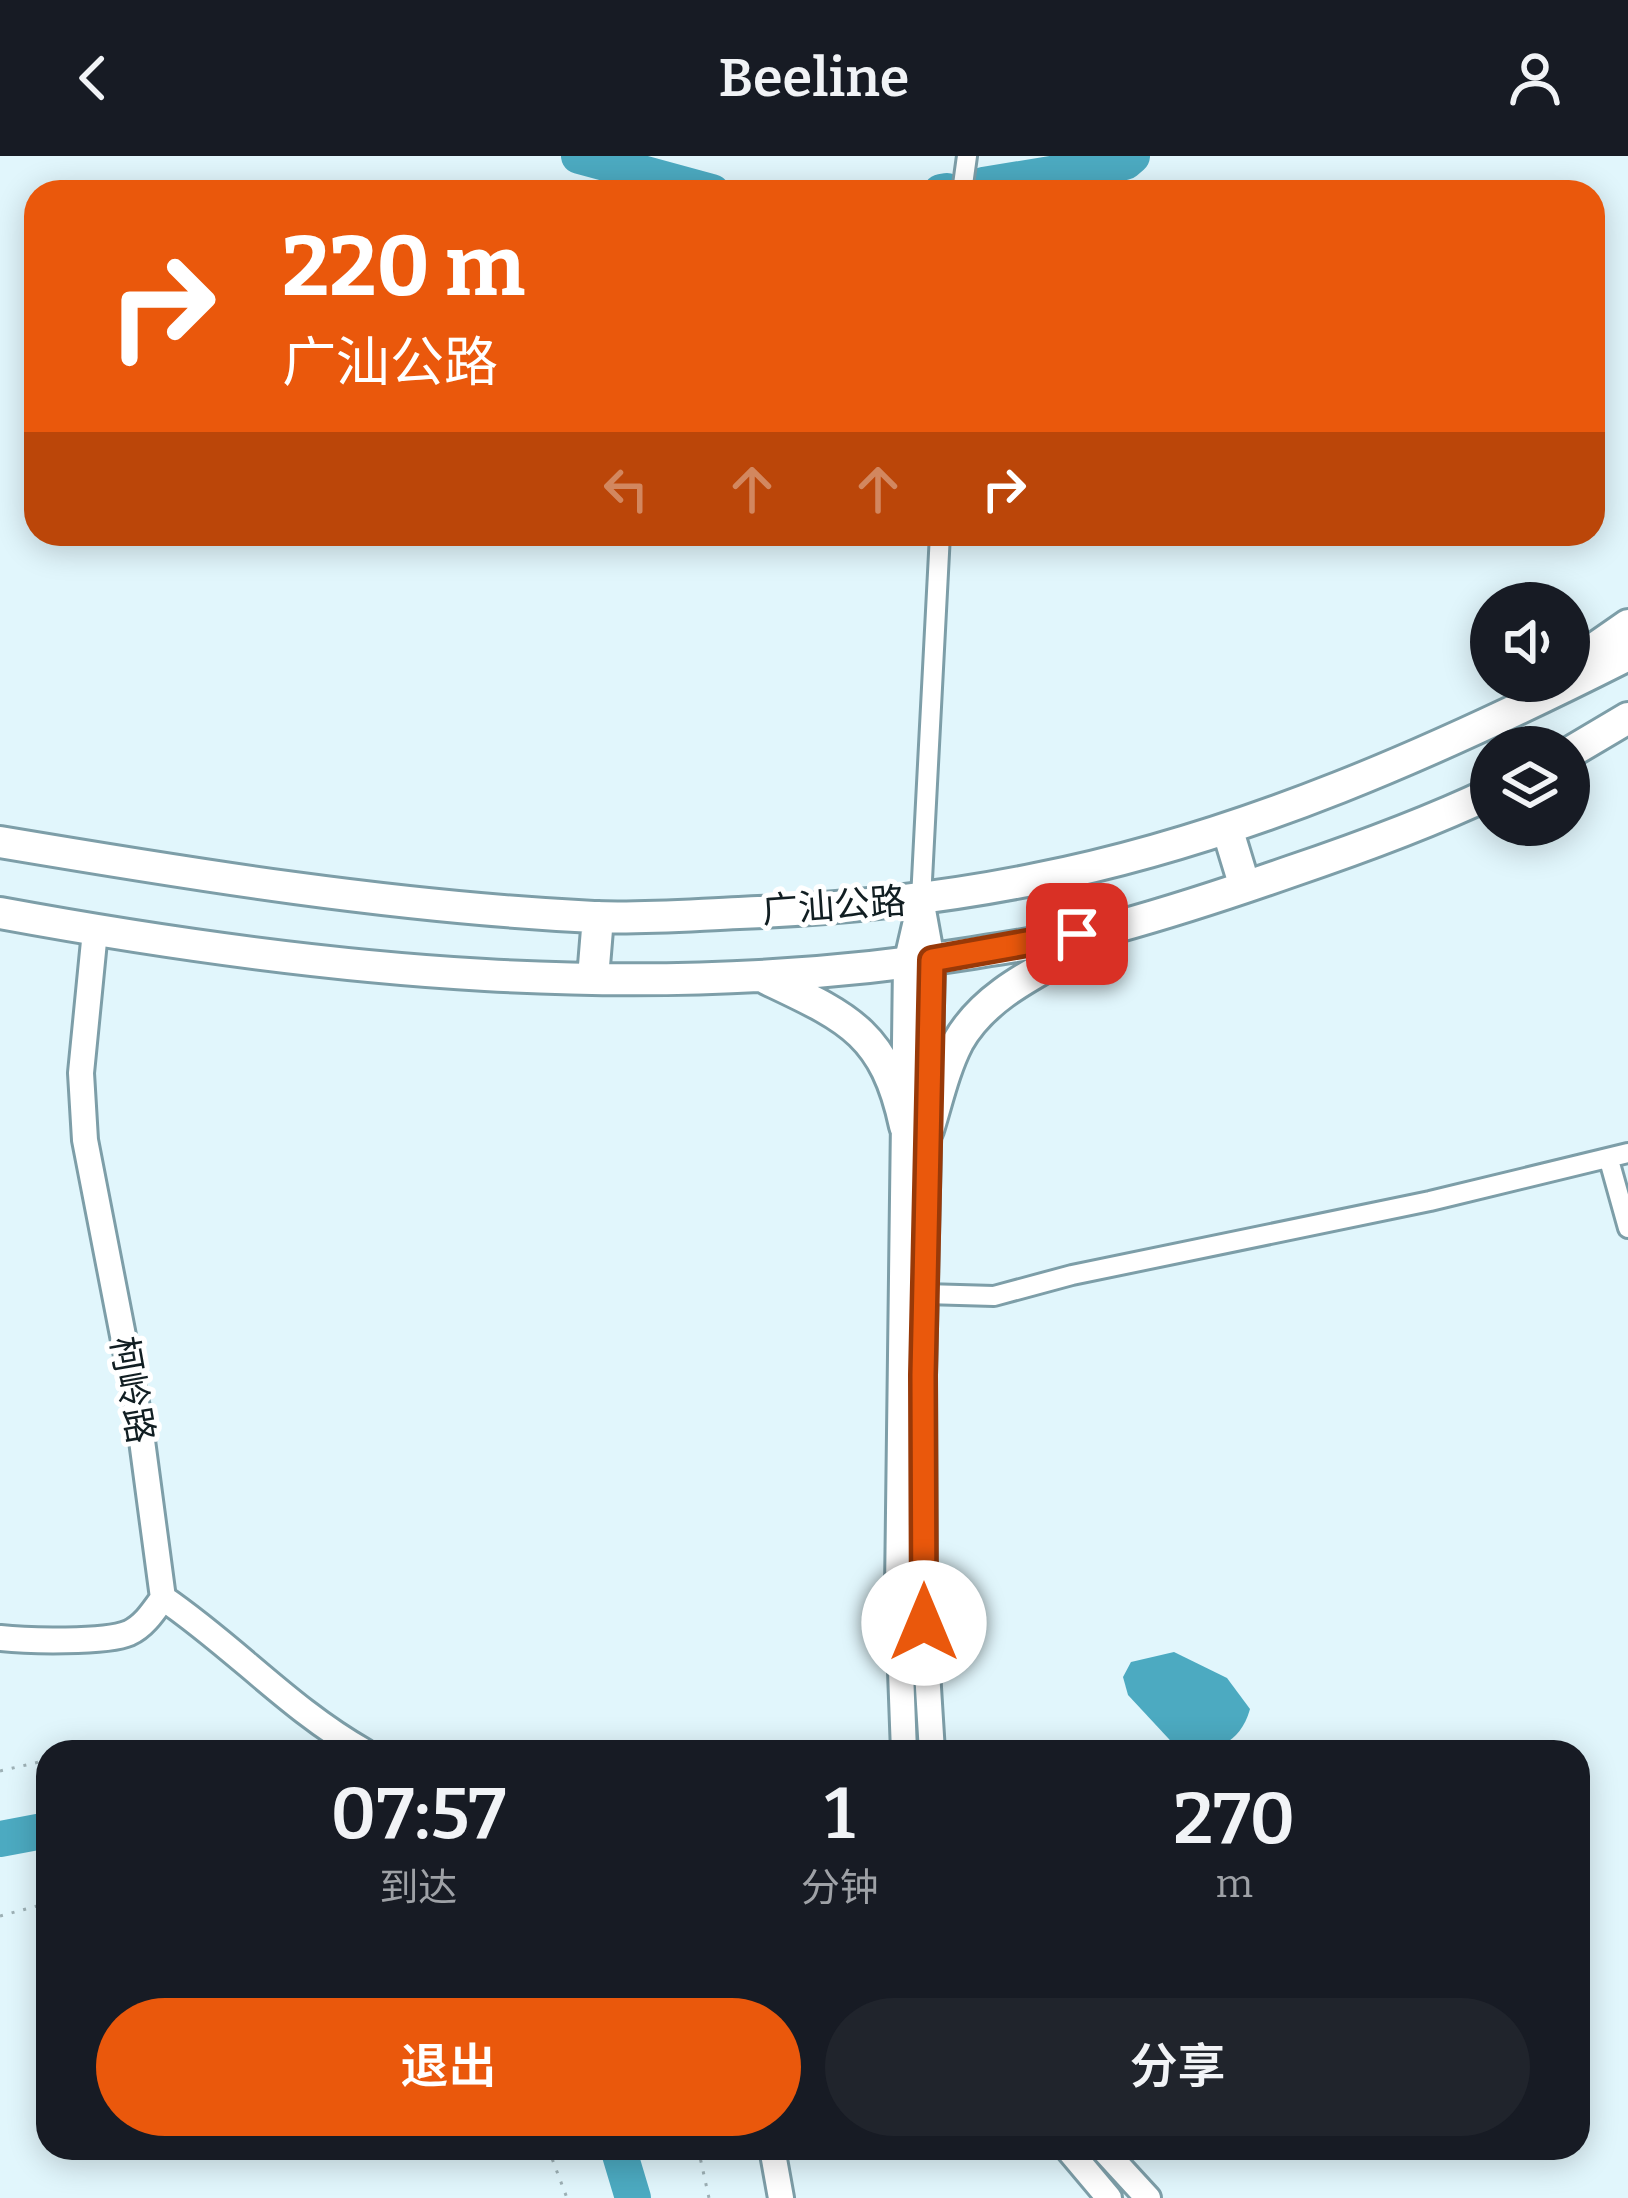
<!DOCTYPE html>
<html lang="zh">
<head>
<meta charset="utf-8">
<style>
  :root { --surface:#171b24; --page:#20242c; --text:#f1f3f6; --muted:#9ea1a6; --accent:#ea580c }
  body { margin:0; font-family:Bitter,"Noto Sans SC",serif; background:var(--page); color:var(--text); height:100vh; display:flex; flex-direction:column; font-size:45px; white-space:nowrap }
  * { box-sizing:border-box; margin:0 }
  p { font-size:39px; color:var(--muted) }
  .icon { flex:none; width:66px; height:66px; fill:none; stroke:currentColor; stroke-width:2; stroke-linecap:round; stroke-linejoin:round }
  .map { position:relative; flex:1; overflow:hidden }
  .sheet { position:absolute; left:36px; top:1584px; width:1554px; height:420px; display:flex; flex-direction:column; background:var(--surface); border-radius:36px; box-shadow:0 6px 30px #0003 }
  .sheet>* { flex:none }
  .banner { position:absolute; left:24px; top:24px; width:1581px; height:366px; border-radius:36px; box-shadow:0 6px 30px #0003; background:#ea580c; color:#fff; overflow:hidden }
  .buttons { position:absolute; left:1470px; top:426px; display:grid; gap:24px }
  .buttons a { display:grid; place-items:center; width:120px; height:120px; border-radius:50%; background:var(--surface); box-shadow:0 6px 30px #0003; font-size:60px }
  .pin { position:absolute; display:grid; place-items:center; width:102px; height:102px; color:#fff; margin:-51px; border-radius:24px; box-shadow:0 6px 18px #0006 }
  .me { position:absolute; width:132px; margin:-66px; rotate:0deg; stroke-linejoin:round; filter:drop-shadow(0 0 9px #0008) }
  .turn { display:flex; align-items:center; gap:42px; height:252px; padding:0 60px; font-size:54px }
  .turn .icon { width:156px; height:156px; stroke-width:2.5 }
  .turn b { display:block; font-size:84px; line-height:102px }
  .lanes { display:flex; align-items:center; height:114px; padding:0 60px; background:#0003; justify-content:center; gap:60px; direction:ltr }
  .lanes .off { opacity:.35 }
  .eta { display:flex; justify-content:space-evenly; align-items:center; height:204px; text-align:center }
  .eta b { font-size:72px; font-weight:600; line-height:84px }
  .primary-button { display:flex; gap:24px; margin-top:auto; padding:24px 60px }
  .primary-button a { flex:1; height:138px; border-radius:72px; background:var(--accent); color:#fff; font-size:48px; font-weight:600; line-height:138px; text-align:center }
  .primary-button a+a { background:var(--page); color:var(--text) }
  header { display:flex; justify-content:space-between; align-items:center; height:156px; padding:0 60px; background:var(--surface); font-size:54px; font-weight:600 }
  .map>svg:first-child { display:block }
  .water { fill:#4caac1 }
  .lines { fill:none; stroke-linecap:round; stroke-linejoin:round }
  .river { stroke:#4caac1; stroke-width:36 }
  .minor-casing { stroke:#7d9ea8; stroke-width:24 }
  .tertiary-casing { stroke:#7d9ea8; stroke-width:30 }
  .trunk-casing { stroke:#7d9ea8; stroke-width:36 }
  .path { stroke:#9db0b5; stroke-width:3; stroke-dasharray:3 9; stroke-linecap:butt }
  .minor { stroke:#fff; stroke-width:18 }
  .tertiary { stroke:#fff; stroke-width:24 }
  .trunk { stroke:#fff; stroke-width:30 }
  .route-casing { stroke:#983908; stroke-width:30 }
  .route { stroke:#ea580c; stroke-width:21 }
  .labels { text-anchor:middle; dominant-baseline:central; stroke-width:10; stroke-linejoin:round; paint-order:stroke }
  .street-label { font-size:36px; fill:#111e22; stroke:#fff }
</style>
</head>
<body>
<header><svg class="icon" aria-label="back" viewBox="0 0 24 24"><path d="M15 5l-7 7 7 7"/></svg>Beeline<svg class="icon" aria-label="person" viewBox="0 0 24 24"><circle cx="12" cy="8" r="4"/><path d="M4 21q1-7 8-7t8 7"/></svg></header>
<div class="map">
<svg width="1628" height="2042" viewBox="0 0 1628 2042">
  <rect width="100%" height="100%" fill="#e1f6fc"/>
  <path class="water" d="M 1174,1496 L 1227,1522 L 1250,1553 C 1240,1589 1213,1596 1181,1596 L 1128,1539 L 1123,1521 L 1131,1506 Z"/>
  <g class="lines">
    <path class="river" d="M 579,0 L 712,36
      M 983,29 L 1125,6 L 1132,0
      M 941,36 L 947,35
      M 0,1683 L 48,1674
      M 618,1992 L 633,2042"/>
    <defs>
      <path id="minor" d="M 962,36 L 967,0
        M 921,743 L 940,378
        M 1609,1004 L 1628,1072
        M 925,1138 L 994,1140 L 1072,1119 L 1430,1045 L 1628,997"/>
      <path id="tertiary" d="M 923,754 L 932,804 L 923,1219 L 924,1467 L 932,1596
        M 95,775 L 81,917 L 85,984 L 139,1262 L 163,1442 C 235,1491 289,1553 365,1596
        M 0,1482 C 26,1485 106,1487 129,1477 C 144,1470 153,1456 163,1442
        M 904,1596 L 898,1434 L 906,808 L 921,743
        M 772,1992 L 781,2042
        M 1067,1992 L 1109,2042
        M 1102,1992 L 1148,2042"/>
      <path id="trunk" d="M 1569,510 L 1628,469
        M 1569,597 L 1628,562
        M 1227,672 L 1245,731
        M 0,686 C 196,719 394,751 594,761 C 642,763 691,759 739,757 C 838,753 938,743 1036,723 C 1244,682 1440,594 1628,499
        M 0,757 C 320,816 650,850 973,797 C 1020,789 1070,783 1116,771 C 1174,755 1232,736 1289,716 C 1357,693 1426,668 1491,637
        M 593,822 L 598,761
        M 767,823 C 847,861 885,876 905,970
        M 928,974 C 937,945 944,913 958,886 C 987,834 1049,811 1098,781"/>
    </defs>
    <use href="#minor" class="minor-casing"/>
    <use href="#tertiary" class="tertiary-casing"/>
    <use href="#trunk" class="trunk-casing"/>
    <path class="path" d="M 103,1596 L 129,1596
      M 0,1615 L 48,1604
      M 0,1760 L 48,1747
      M 548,1992 L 567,2042
      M 698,1992 L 709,2042"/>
    <use href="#minor" class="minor"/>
    <use href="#tertiary" class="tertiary"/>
    <use href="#trunk" class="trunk"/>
  </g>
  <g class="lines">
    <defs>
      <path id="route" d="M 924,1467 L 923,1219 L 932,804 L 1077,778"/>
    </defs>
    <use href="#route" class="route-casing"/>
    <use href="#route" class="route"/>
  </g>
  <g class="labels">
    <g class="street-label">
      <text transform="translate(834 750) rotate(-4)">广汕公路</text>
      <text transform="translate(132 1234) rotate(80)">柯岭路</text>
    </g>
  </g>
</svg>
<div class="buttons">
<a><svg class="icon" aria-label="sound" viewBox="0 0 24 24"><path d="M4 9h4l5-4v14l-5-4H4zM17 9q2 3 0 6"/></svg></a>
<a><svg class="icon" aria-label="layers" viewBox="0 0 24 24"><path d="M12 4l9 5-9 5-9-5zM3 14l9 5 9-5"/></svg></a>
</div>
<div class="pin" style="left:1077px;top:778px;background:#d93025"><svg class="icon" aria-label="arrive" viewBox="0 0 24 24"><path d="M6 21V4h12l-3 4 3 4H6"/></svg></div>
<svg class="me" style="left:924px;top:1467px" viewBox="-20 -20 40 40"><circle r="19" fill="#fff"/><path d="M0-13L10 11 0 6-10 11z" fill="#ea580c"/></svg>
<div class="banner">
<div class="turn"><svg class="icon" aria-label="right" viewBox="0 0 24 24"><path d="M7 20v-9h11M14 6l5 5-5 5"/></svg><div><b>220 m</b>广汕公路</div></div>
<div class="lanes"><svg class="icon off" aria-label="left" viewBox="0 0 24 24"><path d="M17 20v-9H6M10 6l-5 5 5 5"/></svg><svg class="icon off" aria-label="ahead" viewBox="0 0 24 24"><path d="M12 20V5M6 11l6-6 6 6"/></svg><svg class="icon off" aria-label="ahead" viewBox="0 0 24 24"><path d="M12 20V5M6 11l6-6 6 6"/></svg><svg class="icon" aria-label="right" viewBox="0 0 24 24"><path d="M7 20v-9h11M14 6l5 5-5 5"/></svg></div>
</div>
<section class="sheet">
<div class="eta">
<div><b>07:57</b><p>到达</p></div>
<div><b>1</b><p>分钟</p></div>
<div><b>270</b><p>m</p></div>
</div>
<div class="primary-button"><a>退出</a><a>分享</a></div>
</section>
</div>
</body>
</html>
